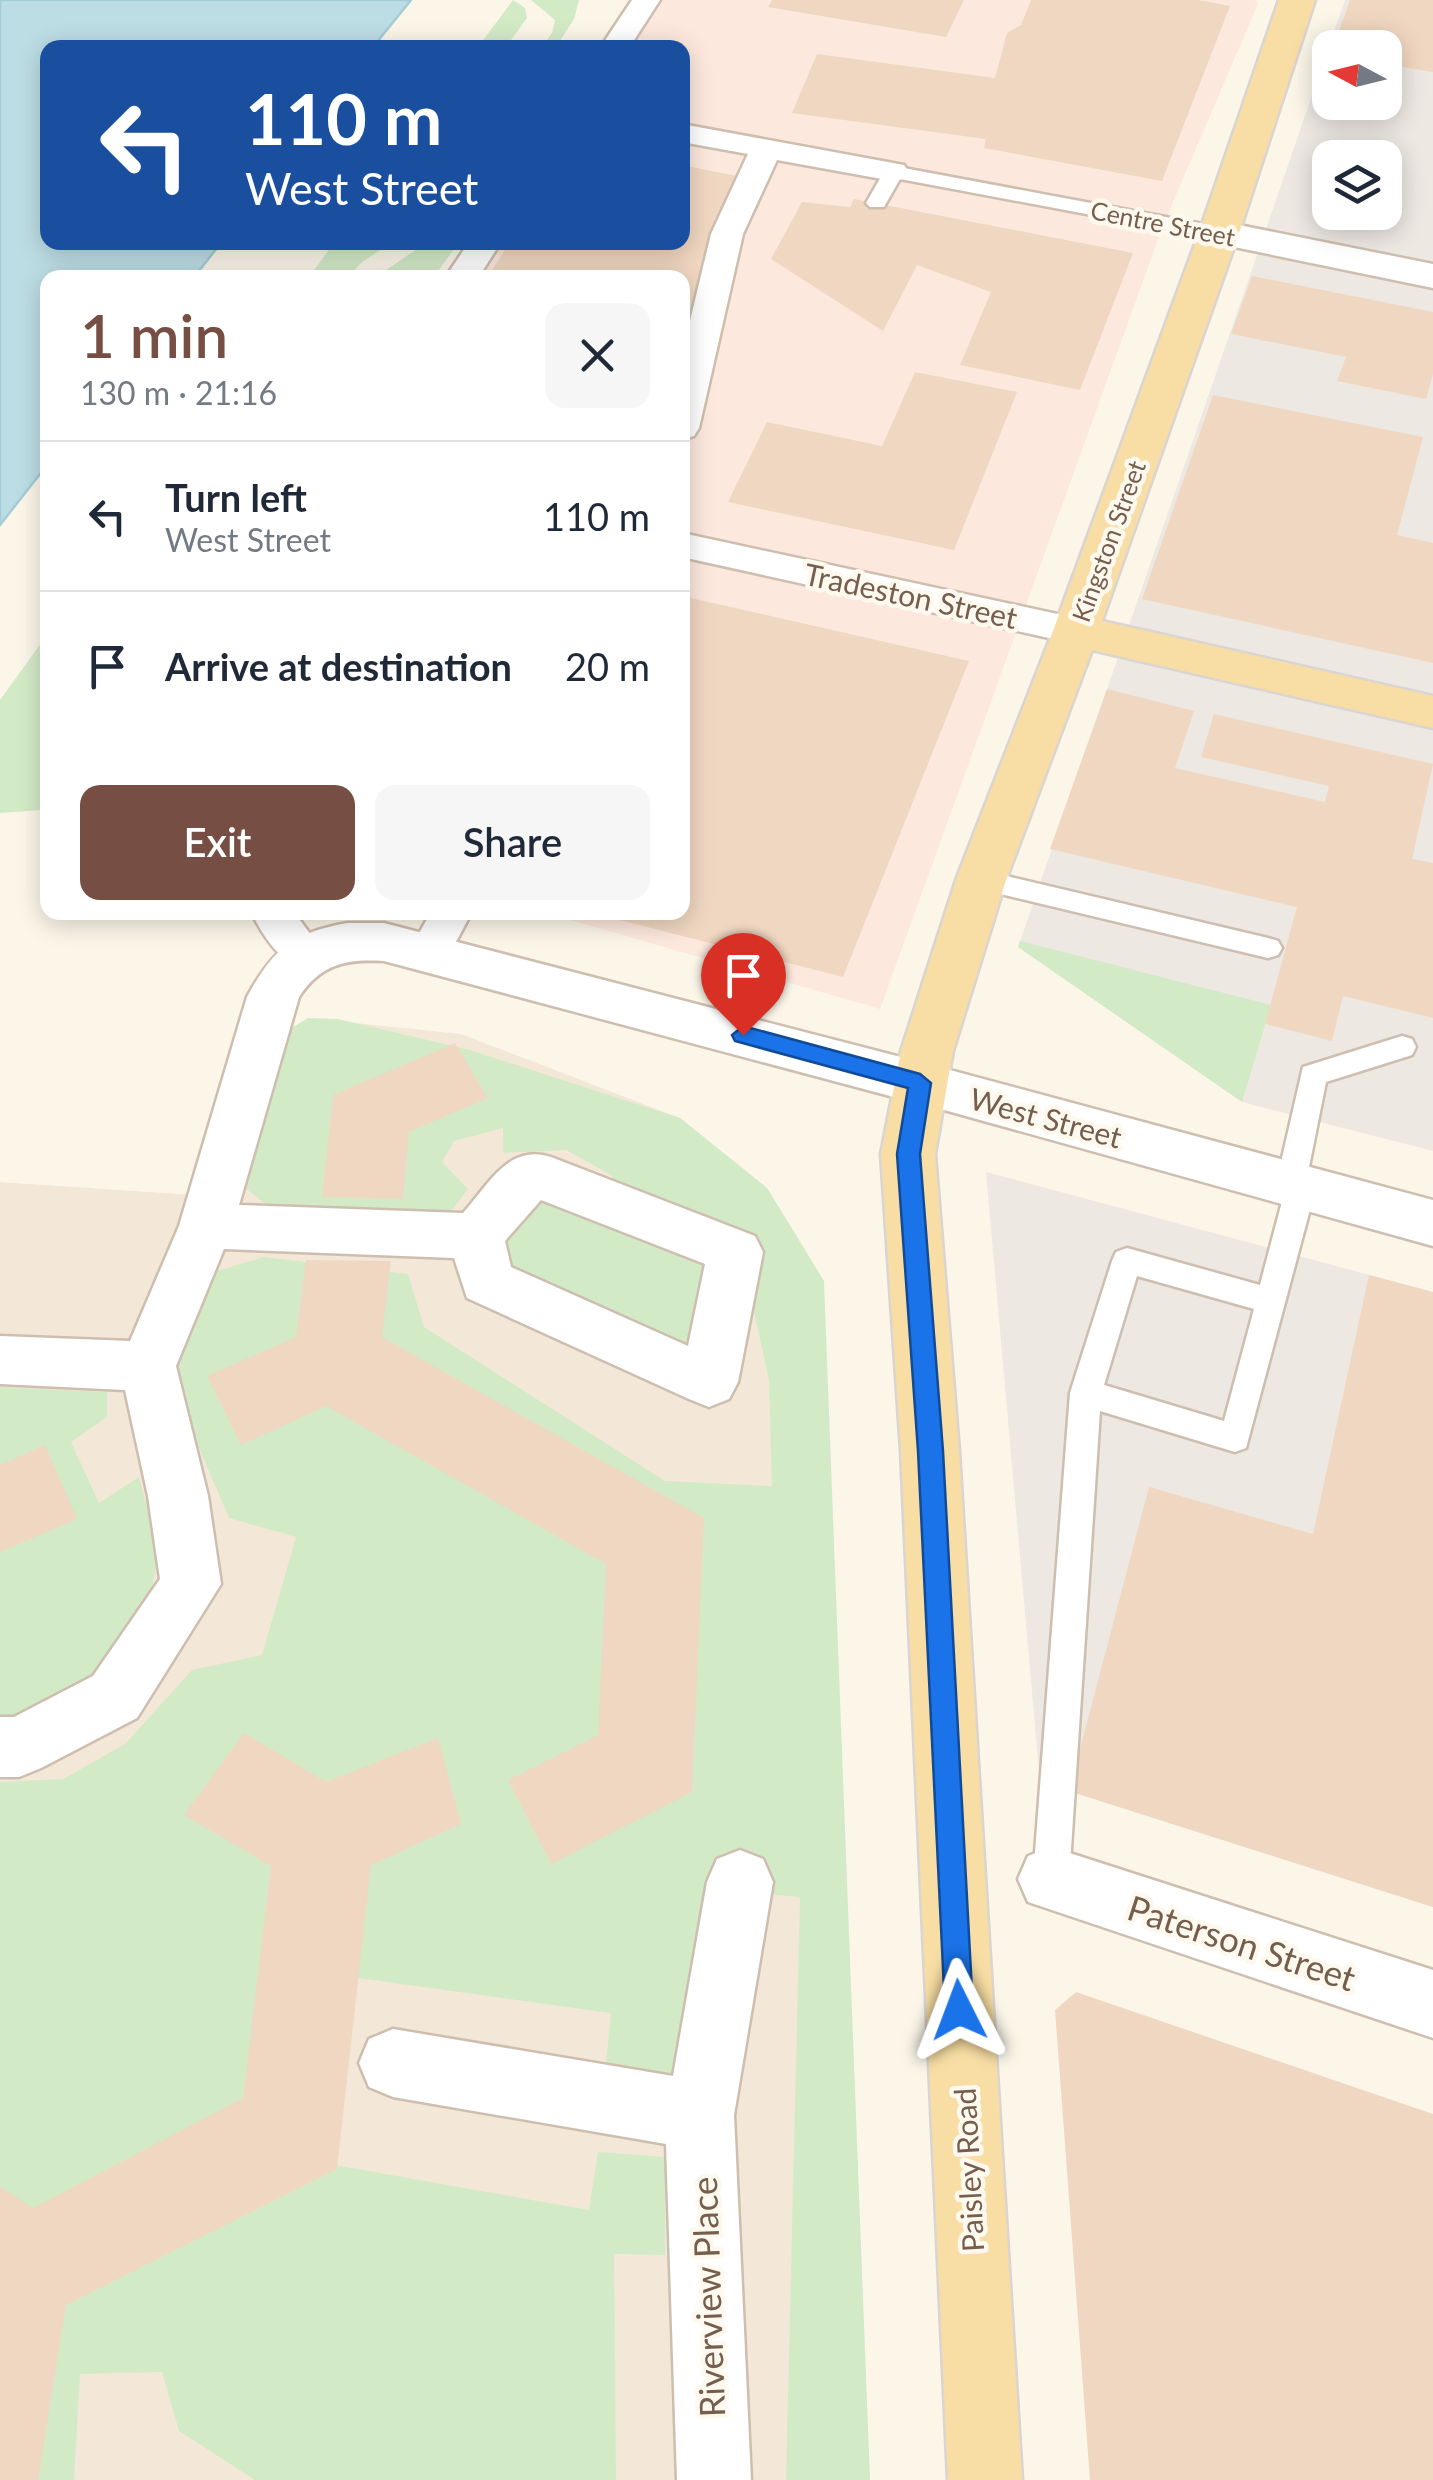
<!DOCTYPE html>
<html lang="en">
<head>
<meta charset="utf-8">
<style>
  :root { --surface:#fff; --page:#f6f6f7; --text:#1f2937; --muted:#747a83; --line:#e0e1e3; --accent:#764e43 }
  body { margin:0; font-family:Lato,sans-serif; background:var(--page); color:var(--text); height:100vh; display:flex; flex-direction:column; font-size:38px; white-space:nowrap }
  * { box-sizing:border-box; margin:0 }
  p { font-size:32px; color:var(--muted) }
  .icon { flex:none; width:55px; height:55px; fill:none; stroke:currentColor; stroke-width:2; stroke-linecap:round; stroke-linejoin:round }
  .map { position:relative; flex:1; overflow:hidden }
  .drawer { position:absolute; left:40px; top:270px; width:650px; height:650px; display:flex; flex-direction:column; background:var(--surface); border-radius:20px; box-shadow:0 5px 25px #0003 }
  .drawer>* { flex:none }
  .guide { position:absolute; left:40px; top:40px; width:650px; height:210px; border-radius:20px; box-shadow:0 5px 25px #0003; background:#1a4fa0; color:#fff; overflow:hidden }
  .needle { width:65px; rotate:277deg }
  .fabs { position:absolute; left:1312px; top:30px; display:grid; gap:20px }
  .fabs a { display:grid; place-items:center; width:90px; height:90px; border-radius:20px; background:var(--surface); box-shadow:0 5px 25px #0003; font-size:50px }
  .pin { position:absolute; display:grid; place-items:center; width:85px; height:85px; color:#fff; margin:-102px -42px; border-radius:50% 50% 50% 0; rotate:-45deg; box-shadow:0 0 10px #0007 }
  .pin .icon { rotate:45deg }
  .me { position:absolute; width:110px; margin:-55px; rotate:357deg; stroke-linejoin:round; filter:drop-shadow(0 0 8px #0008) }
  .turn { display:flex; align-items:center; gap:35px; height:210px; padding:0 40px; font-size:45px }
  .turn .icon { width:130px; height:130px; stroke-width:2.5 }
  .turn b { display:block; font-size:70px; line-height:85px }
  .round { display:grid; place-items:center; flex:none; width:105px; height:105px; border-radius:20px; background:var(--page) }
  .headline { display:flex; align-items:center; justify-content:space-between; height:170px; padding:0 40px }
  h1 { font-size:60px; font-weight:600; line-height:75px; color:var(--accent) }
  .cta { display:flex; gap:20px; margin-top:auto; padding:20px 40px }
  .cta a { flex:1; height:115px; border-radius:20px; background:var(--accent); color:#fff; font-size:40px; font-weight:600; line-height:115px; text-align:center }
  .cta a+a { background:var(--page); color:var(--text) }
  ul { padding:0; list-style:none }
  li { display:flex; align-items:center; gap:30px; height:150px; padding:0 40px; border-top:2px solid var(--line) }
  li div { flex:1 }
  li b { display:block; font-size:38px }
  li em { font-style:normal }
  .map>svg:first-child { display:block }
  .residential { fill:#f3e8d7 }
  .commercial { fill:#fce8dd }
  .industrial { fill:#ede8e2; fill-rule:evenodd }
  .green { fill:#d3eac7 }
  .water { fill:#bddde5; stroke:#a4ccd7; stroke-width:2.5 }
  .building { fill:#f0d7c1 }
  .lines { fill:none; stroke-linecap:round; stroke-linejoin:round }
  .service-casing { stroke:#cebeaf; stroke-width:5 }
  .pedestrian-casing { stroke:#cebeaf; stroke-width:5 }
  .minor-casing { stroke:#cebeaf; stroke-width:5 }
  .tertiary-casing { stroke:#cebeaf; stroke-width:5 }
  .primary-casing { stroke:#dbd5d1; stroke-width:5 }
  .service { fill:#fff; fill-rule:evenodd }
  .pedestrian { fill:#fff; fill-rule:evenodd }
  .minor { fill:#fff; fill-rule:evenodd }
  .tertiary { fill:#fff; fill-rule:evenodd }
  .primary { fill:#f8dea4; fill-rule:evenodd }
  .route { fill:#1a73e8; stroke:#114b97; stroke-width:2.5 }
  .labels { text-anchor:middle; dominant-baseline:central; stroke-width:9; stroke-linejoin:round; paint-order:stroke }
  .far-street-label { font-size:25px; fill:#765e4d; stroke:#fef9ef }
  .street-label { font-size:30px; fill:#765e4d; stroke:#fef9ef }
  .near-street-label { font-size:35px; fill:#765e4d; stroke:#fef9ef }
</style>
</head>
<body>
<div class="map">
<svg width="1433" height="2480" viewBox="0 0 1433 2480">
  <rect width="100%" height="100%" fill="#fcf6e9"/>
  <path class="residential" d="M 308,1018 L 461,1034 L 680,1118 L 767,1188 L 824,1281 L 797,2480 L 0,2480 L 0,1182 L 195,1195 Z"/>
  <path class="commercial" d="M 641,0 L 1255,0 L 1258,4 L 1164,223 L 880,1009 L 546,913 L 682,912 L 682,278 L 463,278 L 486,243 L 682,242 L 682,48 L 612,47 Z"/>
  <path class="industrial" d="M 1345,0 L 1433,0 L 1433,1151 L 1242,1102 L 1018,947 ZM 1330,48 L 1385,48 L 1385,102 L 1330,102 ZM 1330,158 L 1385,158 L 1385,212 L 1330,212 Z
    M 986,1172 L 1433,1292 L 1433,1907 L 1040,1782 Z"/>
  <path class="green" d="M 513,0 L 525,8 L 527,18 L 506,47 L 478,47 Z
    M 531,0 L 579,0 L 574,19 L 556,47 L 542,47 L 552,33 L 555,20 Z
    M 427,242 L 458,243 L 434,277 L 376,277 Z
    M 334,243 L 334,242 L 391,243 L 362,262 L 348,277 L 309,277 Z
    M 47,635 L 48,741 L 40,777 L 41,810 L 0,813 L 0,700 Z
    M 1020,941 L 1271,1005 L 1242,1102 L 1018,947 Z
    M 308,1018 L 338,1019 L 470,1050 L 680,1118 L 767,1188 L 824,1281 L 870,2480 L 786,2480 L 800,1897 L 712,1889 L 681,2091 L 605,2075 L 611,2013 L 358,1978 L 323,2163 L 589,2210 L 598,2152 L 665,2157 L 665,2255 L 614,2254 L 616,2480 L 255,2480 L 179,2431 L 162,2372 L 80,2374 L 74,2480 L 0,2480 L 0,1782 L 63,1779 L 125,1744 L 192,1670 L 262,1655 L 296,1537 L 229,1518 L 172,1385 L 187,1313 L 217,1271 L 264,1257 L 408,1274 L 424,1327 L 665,1481 L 772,1486 L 769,1380 L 746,1275 L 656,1384 L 462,1266 L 534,1182 L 589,1209 L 613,1176 L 566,1150 L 503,1153 L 503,1128 L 454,1141 L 442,1162 L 468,1189 L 429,1240 L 270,1207 L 237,1182 L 277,1037 Z
    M 0,1387 L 107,1392 L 107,1417 L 71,1442 L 99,1503 L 139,1477 L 159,1553 L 146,1615 L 90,1680 L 14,1718 L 0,1716 Z"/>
  <path class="water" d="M 0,0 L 411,0 L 373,47 L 48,48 L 48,242 L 221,243 L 194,277 L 48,278 L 47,465 L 0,525 Z"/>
  <path class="building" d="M 772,0 L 964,0 L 946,37 L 768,7 Z
    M 1031,0 L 1198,0 L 1230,6 L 1162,181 L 984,148 L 986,139 L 792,113 L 817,54 L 995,78 L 1007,33 L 1021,25 Z
    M 1350,0 L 1433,0 L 1433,72 L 1385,64 L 1385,48 L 1333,48 Z
    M 682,165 L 747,178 L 715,234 L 710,233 L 684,339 L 682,278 L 487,278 L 510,242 L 682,242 Z
    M 854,199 L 1133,253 L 1080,390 L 960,365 L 991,292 L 917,265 L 883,331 L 771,259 L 802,202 L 850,207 Z
    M 1252,276 L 1433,312 L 1433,374 L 1426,399 L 1337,381 L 1346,357 L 1231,334 Z
    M 915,372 L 1017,392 L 954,550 L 728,502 L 767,422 L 882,446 Z
    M 1213,395 L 1423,437 L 1397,535 L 1433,543 L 1433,663 L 1142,599 Z
    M 682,596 L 969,661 L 843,977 L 596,914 L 682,912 Z
    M 1107,689 L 1194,711 L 1175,768 L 1325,802 L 1329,786 L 1201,757 L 1214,714 L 1433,764 L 1412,859 L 1433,863 L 1433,1018 L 1343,996 L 1332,1041 L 1265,1024 L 1297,907 L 1050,849 Z
    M 455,1043 L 488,1098 L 409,1132 L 403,1199 L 322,1197 L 333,1095 Z
    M 306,1260 L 391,1261 L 382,1337 L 704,1518 L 692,1792 L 551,1864 L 508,1780 L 598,1735 L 606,1564 L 326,1406 L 241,1445 L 207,1376 L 296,1337 Z
    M 1369,1275 L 1433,1292 L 1433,1907 L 1069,1791 L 1149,1487 L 1313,1534 Z
    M 45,1445 L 77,1519 L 0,1552 L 0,1465 Z
    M 244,1733 L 326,1782 L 438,1738 L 461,1824 L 371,1865 L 337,2169 L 66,2305 L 38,2480 L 0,2480 L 0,2187 L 33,2208 L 243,2098 L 271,1866 L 184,1815 Z
    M 1076,1992 L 1433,2114 L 1433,2480 L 1090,2480 L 1055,2010 Z"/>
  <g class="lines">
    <defs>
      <path id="service" d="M 893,166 L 1219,227 L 1230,233 L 1219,239 L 900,179 L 884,207 L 870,207 L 866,203 L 886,168 Z
        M 981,870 L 1268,938 L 1278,941 L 1282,948 L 1278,955 L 1268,958 L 971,887 L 968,880 L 971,873 Z
        M 1402,1036 L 1412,1039 L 1416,1047 L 1412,1055 L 1326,1082 L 1307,1177 L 1316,1187 L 1246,1448 L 1235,1452 L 1100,1411 L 1069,1879 L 1064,1891 L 1051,1896 L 1038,1891 L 1033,1879 L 1070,1393 L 1112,1261 L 1116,1252 L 1127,1248 L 1260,1285 L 1284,1194 L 1276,1184 L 1303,1067 ZM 1137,1276 L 1254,1309 L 1224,1421 L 1104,1385 Z"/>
      <path id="pedestrian" d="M 632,0 L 660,0 L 629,48 L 600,48 Z
        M 682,124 L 893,163 L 904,165 L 909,172 L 904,179 L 893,181 L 777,160 L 743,234 L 699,428 L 694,436 L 682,439 L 682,354 L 711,234 L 748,154 L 682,142 Z
        M 469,242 L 501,242 L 478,278 L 445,278 Z
        M 682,533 L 1076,618 L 1089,622 L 1095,631 L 1089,640 L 1076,644 L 682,557 Z
        M 251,912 L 294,912 L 325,954 L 319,965 C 286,975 265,939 251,912 Z
        M 431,912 L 472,912 L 444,964 L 429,969 L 414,964 L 408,953 Z"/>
      <path id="minor" d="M 1219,221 L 1433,264 L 1433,288 L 1205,241 L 1199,233 L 1205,225 Z
        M 348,923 L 384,923 L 920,1062 L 939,1068 L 946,1083 L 939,1098 L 920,1104 L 384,961 C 346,959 321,964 299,997 L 239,1205 L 463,1213 C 489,1184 509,1143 551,1157 L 755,1236 L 763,1252 L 738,1382 L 729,1399 L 709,1407 L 689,1399 L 467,1298 L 454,1258 L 224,1249 L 176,1366 L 208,1496 L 221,1584 L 137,1718 L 41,1768 L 19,1777 L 0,1777 L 0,1717 L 14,1717 L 93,1676 L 160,1579 L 148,1496 L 125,1390 L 0,1384 L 0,1336 L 130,1341 L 179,1226 L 247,997 C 273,949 293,932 348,923 ZM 541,1200 L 705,1264 L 688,1346 L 511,1267 L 505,1241 Z
        M 1051,1847 L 1433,1970 L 1433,2038 L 1028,1902 L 1018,1879 L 1028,1856 Z
        M 740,1850 L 763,1859 L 773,1882 L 734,2115 L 751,2480 L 677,2480 L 666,2144 L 393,2097 L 369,2087 L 359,2063 L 369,2039 L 393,2029 L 673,2076 L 707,1882 L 717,1859 Z"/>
      <path id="tertiary" d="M 920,1062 L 1433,1200 L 1433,1246 L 901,1098 L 894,1083 L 901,1068 Z"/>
      <path id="primary" d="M 1279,0 L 1315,0 L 1239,233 L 1102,621 L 1433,696 L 1433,728 L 1092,650 L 1006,880 L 953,1051 L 935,1154 L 959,1451 L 1022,2480 L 948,2480 L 901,1451 L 881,1154 L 901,1051 L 956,880 L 1053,631 L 1199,233 Z"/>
    </defs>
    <use href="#service" class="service-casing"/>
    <use href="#pedestrian" class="pedestrian-casing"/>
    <use href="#minor" class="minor-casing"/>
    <use href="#tertiary" class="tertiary-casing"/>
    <use href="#primary" class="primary-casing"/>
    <use href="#service" class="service"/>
    <use href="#pedestrian" class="pedestrian"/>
    <use href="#minor" class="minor"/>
    <use href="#tertiary" class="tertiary"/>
    <use href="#primary" class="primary"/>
  </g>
  <path class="route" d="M 743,1026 L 920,1074 L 931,1083 L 920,1154 L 943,1451 L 973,2010 L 969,2020 L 959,2024 L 949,2020 L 945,2010 L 918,1451 L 897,1154 L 908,1088 L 735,1041 L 732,1035 Z"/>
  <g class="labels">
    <g class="far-street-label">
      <text transform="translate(1163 223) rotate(11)">Centre Street</text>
      <text transform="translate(1108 541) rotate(-70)">Kingston Street</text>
    </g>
    <g class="street-label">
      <text transform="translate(911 595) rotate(12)">Tradeston Street</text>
      <text transform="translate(1046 1117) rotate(15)">West Street</text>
      <text transform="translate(968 2170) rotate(-93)">Paisley Road</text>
    </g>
    <g class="near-street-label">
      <text transform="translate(1242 1942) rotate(18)">Paterson Street</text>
      <text transform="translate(707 2297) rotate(-92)">Riverview Place</text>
    </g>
  </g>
</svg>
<div class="fabs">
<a><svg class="needle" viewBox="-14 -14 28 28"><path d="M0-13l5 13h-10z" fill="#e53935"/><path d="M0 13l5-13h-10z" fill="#747a83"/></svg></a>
<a><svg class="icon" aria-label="layers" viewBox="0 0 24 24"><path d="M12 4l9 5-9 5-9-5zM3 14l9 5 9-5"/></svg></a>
</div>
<div class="pin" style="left:743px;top:1035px;background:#d93025"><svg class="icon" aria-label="arrive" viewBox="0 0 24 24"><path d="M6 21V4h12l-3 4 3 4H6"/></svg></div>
<svg class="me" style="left:959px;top:2010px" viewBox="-20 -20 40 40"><path d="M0-17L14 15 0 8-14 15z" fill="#1a73e8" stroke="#fff" stroke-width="4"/></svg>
<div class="guide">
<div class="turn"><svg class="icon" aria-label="left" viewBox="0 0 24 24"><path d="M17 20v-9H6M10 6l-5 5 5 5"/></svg><div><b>110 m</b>West Street</div></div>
</div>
<section class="drawer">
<div class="headline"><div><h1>1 min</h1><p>130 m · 21:16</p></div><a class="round"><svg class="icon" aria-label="close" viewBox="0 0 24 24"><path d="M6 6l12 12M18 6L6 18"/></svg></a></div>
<ul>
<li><svg class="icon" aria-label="left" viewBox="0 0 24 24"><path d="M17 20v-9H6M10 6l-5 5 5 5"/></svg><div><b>Turn left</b><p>West Street</p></div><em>110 m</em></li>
<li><svg class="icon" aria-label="arrive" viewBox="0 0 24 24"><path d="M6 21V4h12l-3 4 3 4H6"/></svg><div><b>Arrive at destination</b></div><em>20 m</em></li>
</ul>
<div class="cta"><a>Exit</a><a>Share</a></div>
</section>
</div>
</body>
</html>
